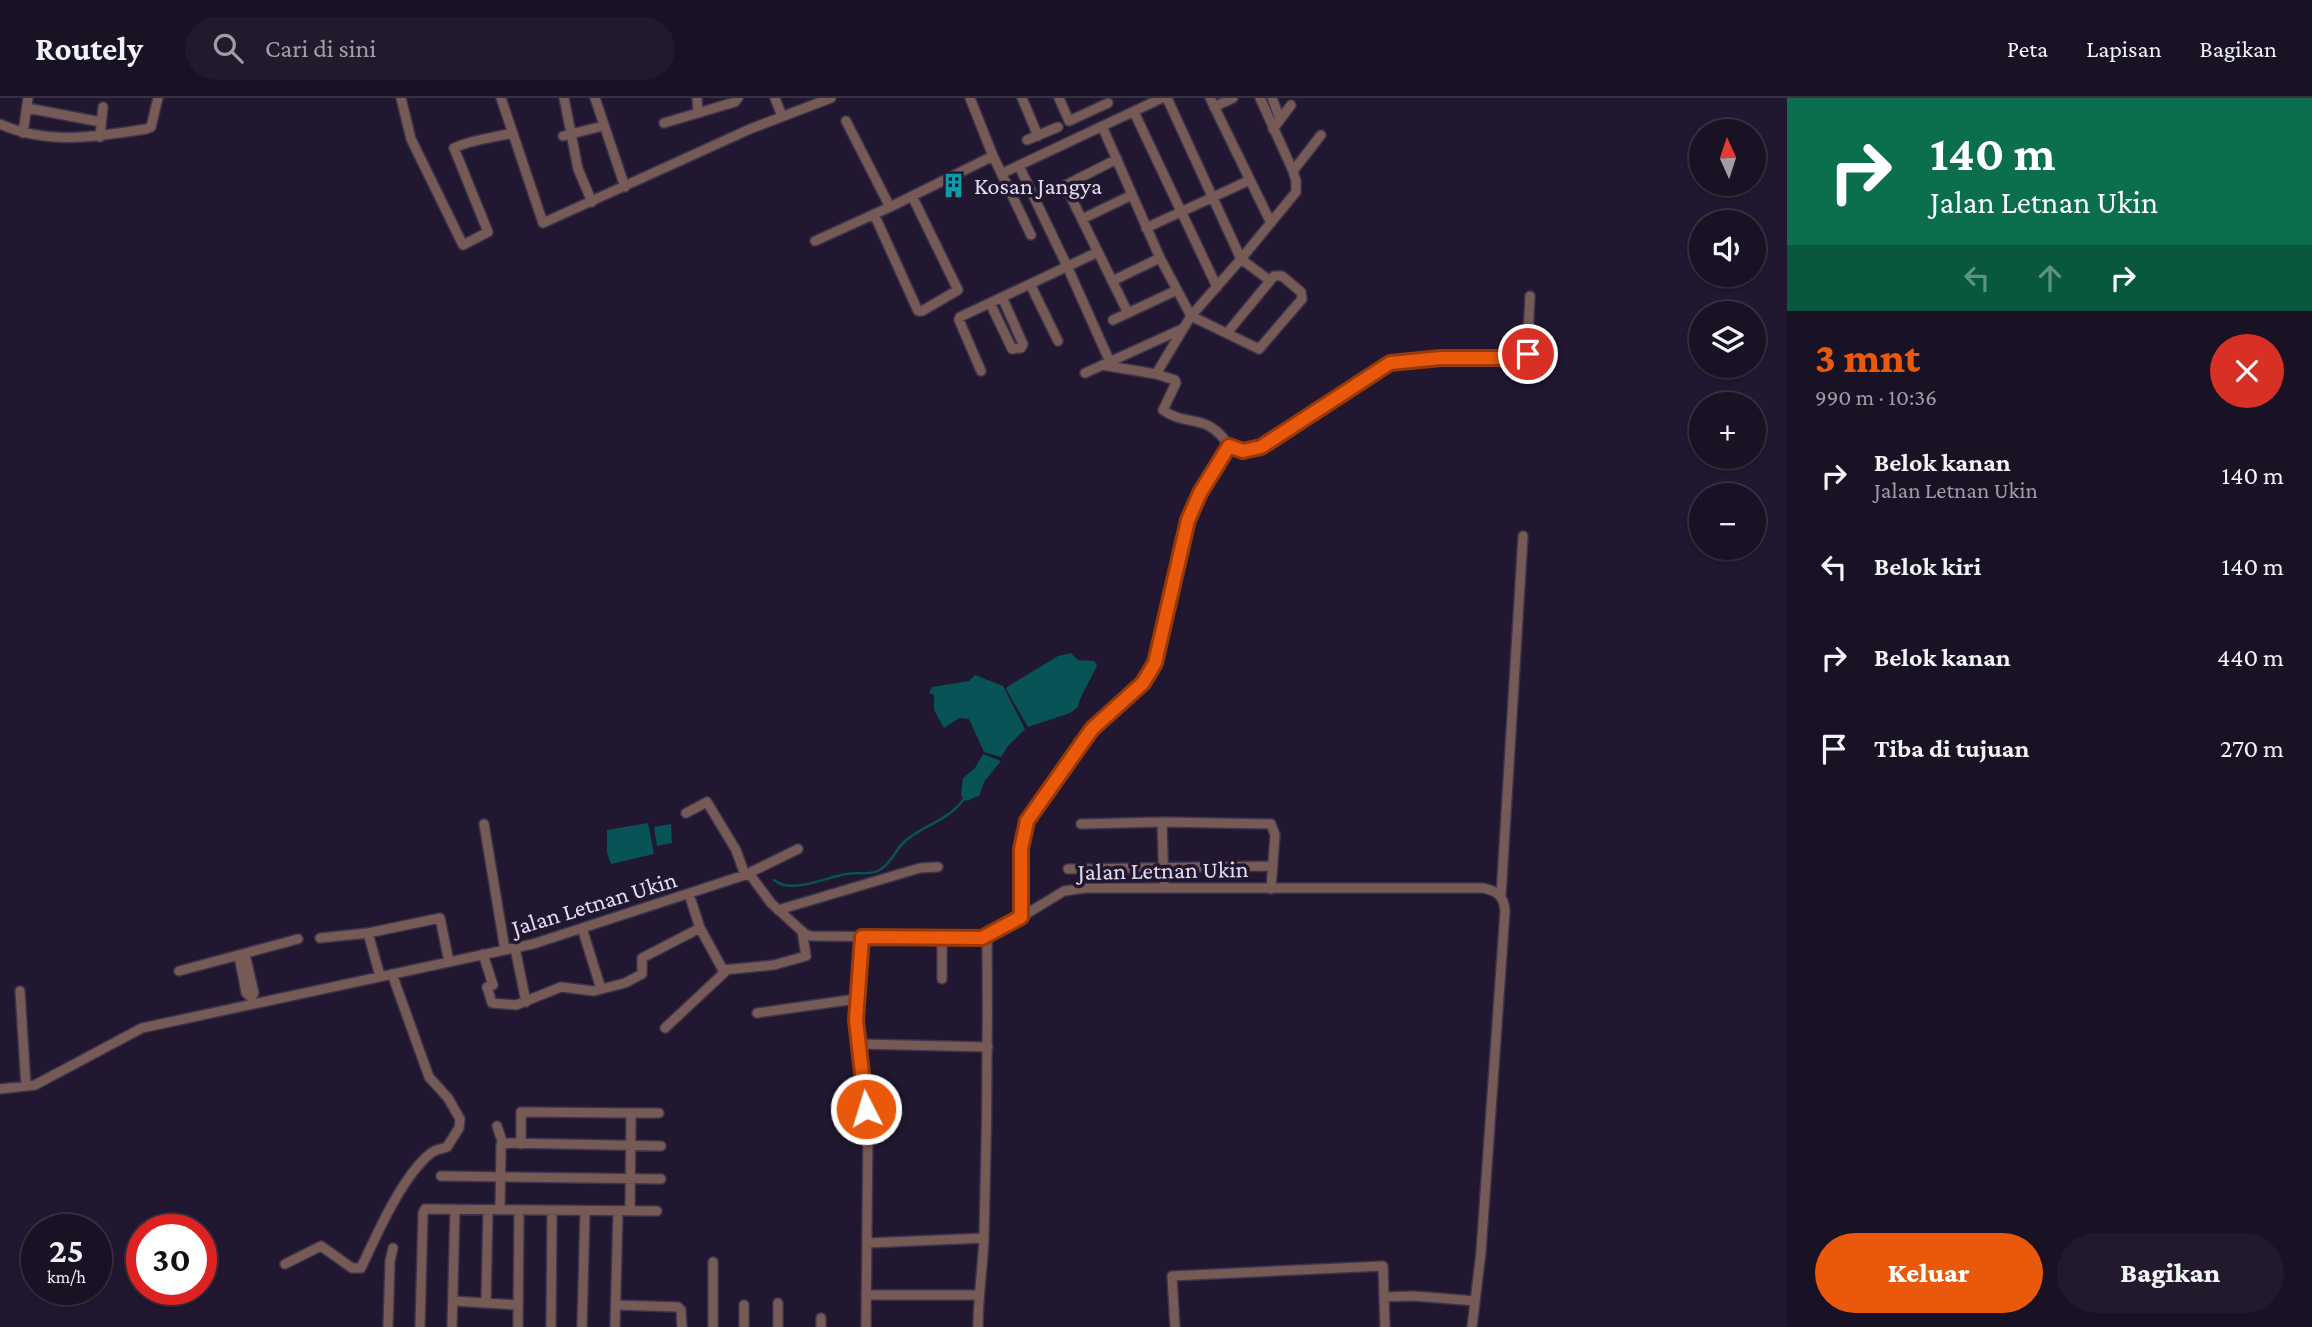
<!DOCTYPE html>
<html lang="id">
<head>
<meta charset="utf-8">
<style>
  :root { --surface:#191124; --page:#221a2c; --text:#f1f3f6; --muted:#9f9da6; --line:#373141; --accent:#ea580c }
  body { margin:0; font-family:"Crimson Pro",serif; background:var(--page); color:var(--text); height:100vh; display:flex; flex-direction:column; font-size:26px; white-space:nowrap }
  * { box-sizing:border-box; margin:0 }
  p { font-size:23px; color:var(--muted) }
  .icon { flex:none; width:38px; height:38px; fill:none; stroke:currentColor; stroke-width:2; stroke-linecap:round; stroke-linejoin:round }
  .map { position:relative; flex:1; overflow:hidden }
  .side { display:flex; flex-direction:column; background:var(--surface); width:525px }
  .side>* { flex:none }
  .guide { background:#0b6e4f; color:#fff; overflow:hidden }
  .needle { width:46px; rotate:357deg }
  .buttons { position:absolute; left:1689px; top:21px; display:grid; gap:14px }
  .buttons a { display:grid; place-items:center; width:77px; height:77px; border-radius:50%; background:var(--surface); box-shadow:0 2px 5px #0004,0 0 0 2px var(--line); font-size:35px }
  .speed { position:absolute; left:21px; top:1116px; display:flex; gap:14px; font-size:35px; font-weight:700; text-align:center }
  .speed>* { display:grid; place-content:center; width:91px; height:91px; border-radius:50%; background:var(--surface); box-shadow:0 2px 5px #0004,0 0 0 2px var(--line); line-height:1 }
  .speed small { font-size:18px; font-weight:400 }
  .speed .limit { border:10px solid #d22; background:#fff; color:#111 }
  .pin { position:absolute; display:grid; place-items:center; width:60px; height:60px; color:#fff; margin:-30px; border:4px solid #fff; border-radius:50%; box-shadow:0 2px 7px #0007 }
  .me { position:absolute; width:77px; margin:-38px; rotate:355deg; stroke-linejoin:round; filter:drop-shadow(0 0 5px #0008) }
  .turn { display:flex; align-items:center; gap:24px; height:147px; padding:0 28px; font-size:32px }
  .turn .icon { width:91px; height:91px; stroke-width:2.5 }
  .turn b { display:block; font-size:49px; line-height:60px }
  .lanes { display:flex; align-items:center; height:66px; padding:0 28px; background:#0003; justify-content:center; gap:35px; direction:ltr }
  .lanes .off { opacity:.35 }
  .round { display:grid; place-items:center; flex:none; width:74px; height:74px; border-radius:37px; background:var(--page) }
  .headline { display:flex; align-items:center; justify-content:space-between; height:119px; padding:0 28px }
  h1 { font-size:42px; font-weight:800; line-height:52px; color:var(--accent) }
  .cta { display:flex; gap:14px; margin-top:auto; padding:14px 28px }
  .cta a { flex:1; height:80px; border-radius:42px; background:var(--accent); color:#fff; font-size:28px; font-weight:800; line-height:80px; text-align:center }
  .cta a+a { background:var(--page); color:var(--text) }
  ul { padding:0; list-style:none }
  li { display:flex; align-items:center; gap:21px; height:91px; padding:0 28px }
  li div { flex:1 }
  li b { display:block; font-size:26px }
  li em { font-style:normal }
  header { display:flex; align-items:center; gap:42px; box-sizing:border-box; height:98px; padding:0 35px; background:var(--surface); border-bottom:2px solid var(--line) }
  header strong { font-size:33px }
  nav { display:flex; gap:38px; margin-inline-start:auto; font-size:24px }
  .search { width:490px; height:63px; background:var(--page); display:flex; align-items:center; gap:18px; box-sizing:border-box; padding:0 24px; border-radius:38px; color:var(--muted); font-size:26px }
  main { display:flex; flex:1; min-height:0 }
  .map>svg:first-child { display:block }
  .water { fill:#075355 }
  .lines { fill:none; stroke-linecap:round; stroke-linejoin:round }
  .stream { stroke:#075355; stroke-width:2.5 }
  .minor-casing { stroke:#3c334b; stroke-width:12 }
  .minor { stroke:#765a56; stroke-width:9 }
  .route-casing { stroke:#983908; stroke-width:18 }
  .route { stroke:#ea580c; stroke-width:12 }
  .labels { text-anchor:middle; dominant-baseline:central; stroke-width:7; stroke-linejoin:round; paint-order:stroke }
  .poi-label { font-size:24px; fill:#e3deef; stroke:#211730; text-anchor:start }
  .street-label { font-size:24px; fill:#e3deef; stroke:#211730 }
</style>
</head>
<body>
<header>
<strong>Routely</strong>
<div class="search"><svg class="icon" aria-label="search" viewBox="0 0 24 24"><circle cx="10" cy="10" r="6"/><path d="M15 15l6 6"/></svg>Cari di sini</div>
<nav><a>Peta</a><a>Lapisan</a><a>Bagikan</a></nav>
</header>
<main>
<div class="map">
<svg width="1787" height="1229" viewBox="0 0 1787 1229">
  <rect width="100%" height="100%" fill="#211730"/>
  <path class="water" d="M 1071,555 L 1078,562 L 1094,563 L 1097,567 C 1092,580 1080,597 1078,609 L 1070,615 L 1028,629 L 1006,591 L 1007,589 L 1058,558 Z
    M 975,577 L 1003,588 L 1025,631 L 1008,648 L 1001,659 L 984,654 L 969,621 L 959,620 L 944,630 L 934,612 L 934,597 L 929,595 L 932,589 L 969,583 Z
    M 983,656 L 1001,663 L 984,684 L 979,698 L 966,703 L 961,698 L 963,680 L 975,670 Z
    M 648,725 L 654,756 L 611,766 L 607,755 L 607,732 Z
    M 671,726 L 672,745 L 657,748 L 654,729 Z"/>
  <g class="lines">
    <path class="stream" d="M 774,782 C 792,797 826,779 846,776 C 856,774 870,777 878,773 C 890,767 895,753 903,745 C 922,726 945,726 964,701"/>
    <defs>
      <path id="minor" d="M 401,0 L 411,41 L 463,147 L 488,134 L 454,50 C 472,41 493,40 513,35
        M 501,0 L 543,125 L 750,31 L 831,0
        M 564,0 L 578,71 L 592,104
        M 595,0 L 625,89
        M 697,0 L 698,15
        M 775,0 L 782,18
        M 1022,0 L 1038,38
        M 1059,0 L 1069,23 L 1108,5
        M 1167,0 L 1241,161 L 1269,182
        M 1210,0 L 1271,125
        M 1272,0 L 1280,21
        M 1214,9 L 1233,0
        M 27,10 L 101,24
        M 1134,14 L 1217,189
        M 846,23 L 890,109 L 993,58 L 970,0
        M 664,25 L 735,4 L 738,0
        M 0,26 C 48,47 96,39 146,31 L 151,29 L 158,0
        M 1102,28 L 1160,160 L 1191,218 L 1259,251 L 1302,201 L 1301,194 L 1282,178 L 1274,178 L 1227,235
        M 1273,31 L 1291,7
        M 23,35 L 28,0
        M 563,38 L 603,28
        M 100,39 L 103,9
        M 1027,42 L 1058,29
        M 993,58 L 1031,137
        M 1019,68 L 1067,168 L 1110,264
        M 1293,73 L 1321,37
        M 1005,74 L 1162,0
        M 1065,87 L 1128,215
        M 1054,93 L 1117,61
        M 874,116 L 918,213 L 922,213 L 958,192 L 912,98
        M 1082,121 L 1132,97
        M 1146,130 L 1250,82
        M 815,143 L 890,109
        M 1112,183 L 1160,160
        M 1030,186 L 1058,243
        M 990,205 L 1012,251 L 1021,250 L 1023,246 L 1002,199
        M 1113,222 L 1177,192
        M 1102,267 L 1156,276 L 1175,282 L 1176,285 L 1163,312 C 1187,330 1207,313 1229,348
        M 981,273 L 959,222 L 960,219 L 1098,154
        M 1085,275 L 1182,231
        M 1156,276 L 1191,218 L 1241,161 L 1296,94 L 1296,83 L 1293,73 L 1260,0
        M 686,715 L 707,704 L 736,752 L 745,777 L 798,751
        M 1162,724 L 1164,789
        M 484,726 L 505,852
        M 1081,726 L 1162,724 L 1271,726 L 1275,737 L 1271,791
        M 1068,771 L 1273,768
        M 689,796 L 700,830 L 723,872 L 774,867 L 806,858 L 802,833
        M 1501,798 L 1523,438
        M 778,812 L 920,770 L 938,769
        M 1021,819 L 1021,751 L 1027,723 L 1092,631 L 1144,585 L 1152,572 L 1188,422 L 1200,395 L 1229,348 L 1243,353 L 1261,349 L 1393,264 L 1441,260 L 1527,259 L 1530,198
        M 582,830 L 601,891
        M 368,835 L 380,878
        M 862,839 L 856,922 L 868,1032 L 866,1229
        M 320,840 L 368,835 L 440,820 L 449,864
        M 515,850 L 526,904
        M 245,856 L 254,895 L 251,899 L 253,905
        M 483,856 L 493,887 L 487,889 L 492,905 L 516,907 L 561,889 L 594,893 L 625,885 L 642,876 L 642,860 L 700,830
        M 239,858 L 246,895 L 251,899
        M 179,873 L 298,841
        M 942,881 L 942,840
        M 20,893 L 26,988
        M 757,915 L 856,901
        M 665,930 L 726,873
        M 860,946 L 988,949
        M 0,991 L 35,987 L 142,930 L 533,846 L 745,777 L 751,778 L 771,805 L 805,836 L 811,838 L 983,840 L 992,837 L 1064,793 L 1085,790 L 1483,790 C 1497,793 1504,798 1505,813 L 1481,1154 L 1472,1229
        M 631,1015 L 659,1015
        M 497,1028 L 503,1046 L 501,1047
        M 521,1046 L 521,1014 L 631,1015 L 630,1113
        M 441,1078 L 661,1081
        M 500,1111 L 501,1047 L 510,1045 L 661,1048
        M 867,1145 L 984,1140
        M 285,1166 L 321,1148 L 352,1170 L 361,1170 C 377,1136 402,1078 431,1055 C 436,1051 442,1051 447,1049 L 459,1030 L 460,1021 L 448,1000 L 429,979 L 392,876
        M 866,1197 L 978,1197
        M 1384,1199 L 1414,1198 L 1475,1203
        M 454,1203 L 518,1207
        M 486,1205 L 488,1112
        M 616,1207 L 678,1209 L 681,1212 L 682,1229
        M 388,1229 L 390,1163 L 393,1150
        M 420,1229 L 423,1115 L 425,1111 L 657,1113
        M 452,1229 L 455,1111
        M 518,1229 L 519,1112
        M 551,1229 L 552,1112
        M 582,1229 L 585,1113
        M 615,1229 L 618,1113
        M 713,1229 L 713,1164
        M 744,1229 L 744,1207
        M 778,1229 L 778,1205
        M 821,1229 L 821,1220
        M 978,1229 C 978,1198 983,1169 984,1138 C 987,1038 988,938 987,838
        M 1175,1229 L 1172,1178 L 1383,1168 L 1385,1229"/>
    </defs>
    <use href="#minor" class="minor-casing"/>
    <use href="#minor" class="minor"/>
  </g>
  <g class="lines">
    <defs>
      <path id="route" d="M 866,1011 L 856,922 L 862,839 L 982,840 L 1021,819 L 1021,751 L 1027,723 L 1092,631 L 1143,585 L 1155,565 L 1188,422 L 1200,395 L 1229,348 L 1243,353 L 1261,349 L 1390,265 L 1441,260 L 1524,260 L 1528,256"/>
    </defs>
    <use href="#route" class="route-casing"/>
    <use href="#route" class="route"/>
  </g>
  <defs>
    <symbol id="building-bare" viewBox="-9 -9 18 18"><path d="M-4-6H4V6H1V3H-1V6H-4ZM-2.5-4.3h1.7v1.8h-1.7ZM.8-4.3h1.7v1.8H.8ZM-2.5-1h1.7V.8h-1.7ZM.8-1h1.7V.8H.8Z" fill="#0f9aa8" stroke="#211730" stroke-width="2.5" paint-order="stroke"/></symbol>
  </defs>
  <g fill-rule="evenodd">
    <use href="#building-bare" x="936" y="70" width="35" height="35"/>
  </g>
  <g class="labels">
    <g class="poi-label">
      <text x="974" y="87">Kosan Jangya</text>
    </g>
    <g class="street-label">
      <text transform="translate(1163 772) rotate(-1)">Jalan Letnan Ukin</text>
      <text transform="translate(594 805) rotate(-17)">Jalan Letnan Ukin</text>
    </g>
  </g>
</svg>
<div class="buttons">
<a><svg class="needle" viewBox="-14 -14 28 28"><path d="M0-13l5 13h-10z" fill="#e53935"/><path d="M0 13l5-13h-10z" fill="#9f9da6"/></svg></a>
<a><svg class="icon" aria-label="sound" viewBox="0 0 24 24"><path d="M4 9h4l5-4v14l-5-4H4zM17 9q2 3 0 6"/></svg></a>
<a><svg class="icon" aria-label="layers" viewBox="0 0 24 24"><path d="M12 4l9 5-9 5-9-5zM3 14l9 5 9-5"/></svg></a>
<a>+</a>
<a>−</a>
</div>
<div class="speed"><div>25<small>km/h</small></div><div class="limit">30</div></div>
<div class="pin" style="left:1528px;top:256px;background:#d93025"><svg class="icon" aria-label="arrive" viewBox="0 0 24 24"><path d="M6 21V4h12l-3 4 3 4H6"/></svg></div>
<svg class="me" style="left:866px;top:1011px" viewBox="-20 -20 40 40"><circle r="17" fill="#ea580c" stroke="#fff" stroke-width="3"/><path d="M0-11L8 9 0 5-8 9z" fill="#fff"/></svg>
</div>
<section class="side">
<div class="guide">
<div class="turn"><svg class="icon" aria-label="right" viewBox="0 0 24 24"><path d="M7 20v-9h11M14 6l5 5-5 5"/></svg><div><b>140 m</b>Jalan Letnan Ukin</div></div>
<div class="lanes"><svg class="icon off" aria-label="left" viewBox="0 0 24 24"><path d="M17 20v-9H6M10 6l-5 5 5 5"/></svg><svg class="icon off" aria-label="ahead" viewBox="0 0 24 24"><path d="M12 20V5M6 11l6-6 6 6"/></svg><svg class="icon" aria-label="right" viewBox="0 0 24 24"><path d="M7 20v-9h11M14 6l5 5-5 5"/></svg></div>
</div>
<div class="headline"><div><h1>3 mnt</h1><p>990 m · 10:36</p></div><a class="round" style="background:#d93025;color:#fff"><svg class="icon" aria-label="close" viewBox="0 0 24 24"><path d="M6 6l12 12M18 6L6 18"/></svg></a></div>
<ul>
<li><svg class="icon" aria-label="right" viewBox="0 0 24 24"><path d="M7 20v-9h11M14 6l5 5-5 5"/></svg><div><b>Belok kanan</b><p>Jalan Letnan Ukin</p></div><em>140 m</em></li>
<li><svg class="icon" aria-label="left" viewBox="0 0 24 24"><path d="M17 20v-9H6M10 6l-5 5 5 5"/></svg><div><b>Belok kiri</b></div><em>140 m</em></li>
<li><svg class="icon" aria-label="right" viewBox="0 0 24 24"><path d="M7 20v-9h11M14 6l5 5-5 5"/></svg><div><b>Belok kanan</b></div><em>440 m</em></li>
<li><svg class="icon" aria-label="arrive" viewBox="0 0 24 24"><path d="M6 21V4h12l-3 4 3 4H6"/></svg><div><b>Tiba di tujuan</b></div><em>270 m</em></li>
</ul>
<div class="cta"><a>Keluar</a><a>Bagikan</a></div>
</section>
</main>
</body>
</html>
